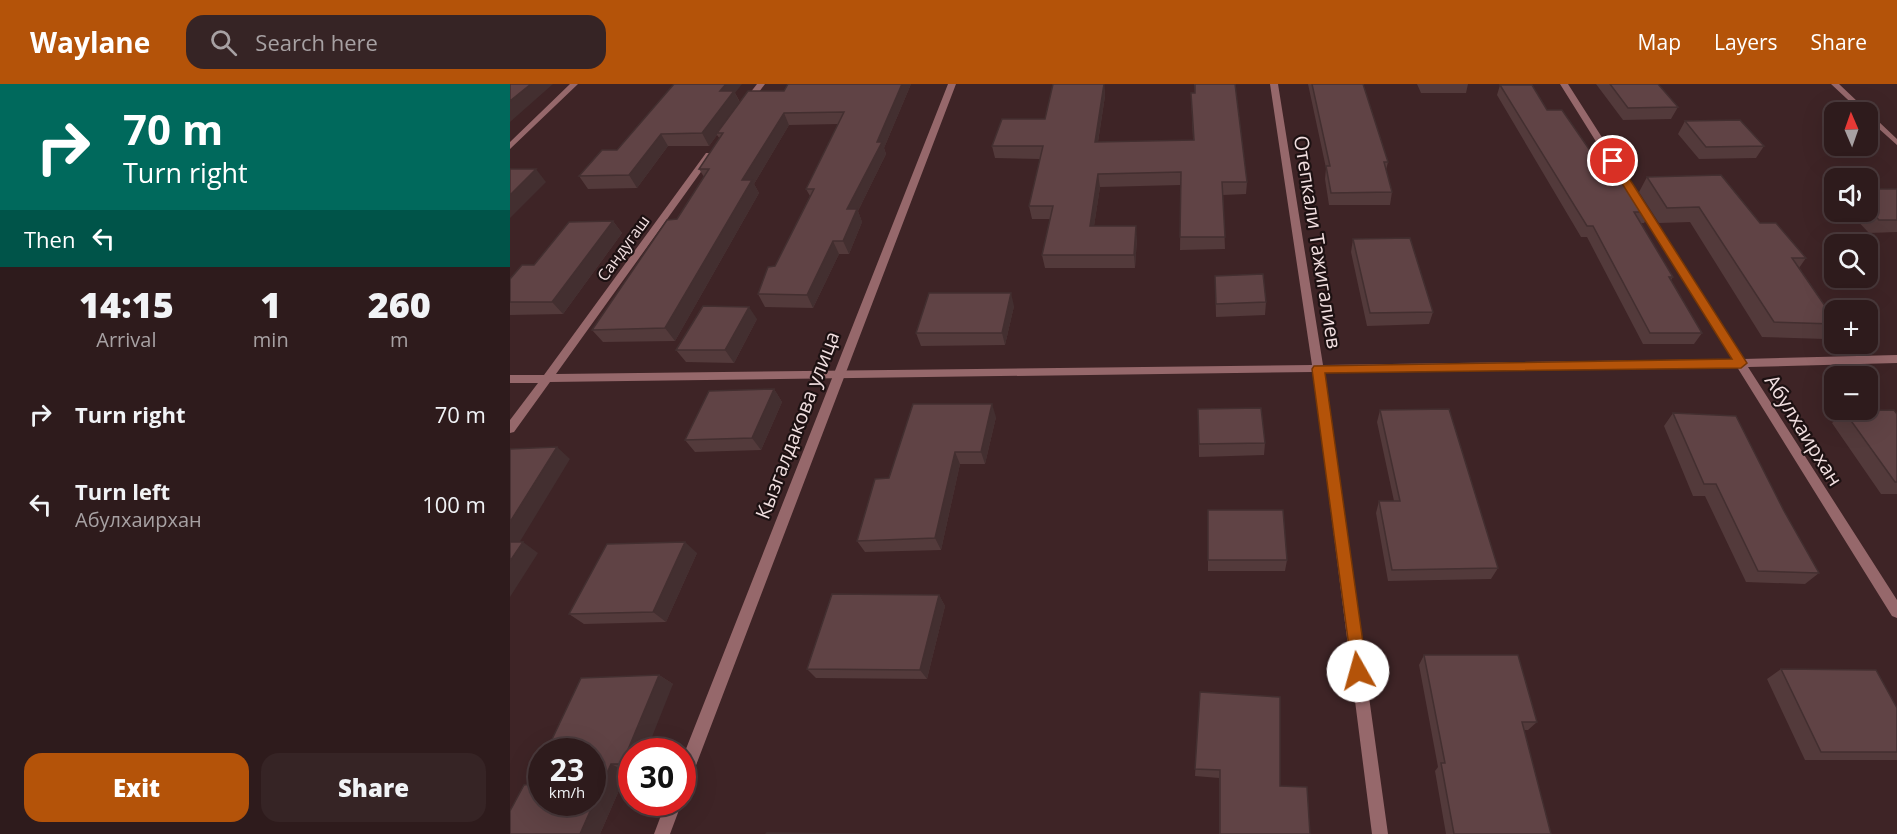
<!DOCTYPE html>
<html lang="en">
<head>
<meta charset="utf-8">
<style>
  :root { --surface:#2e1b1c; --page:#362425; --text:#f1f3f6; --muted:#a7a1a3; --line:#49393b; --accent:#b45309 }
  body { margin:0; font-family:"Open Sans",sans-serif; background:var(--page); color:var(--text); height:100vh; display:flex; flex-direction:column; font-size:22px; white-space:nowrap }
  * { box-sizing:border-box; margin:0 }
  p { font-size:20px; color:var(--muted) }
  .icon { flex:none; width:33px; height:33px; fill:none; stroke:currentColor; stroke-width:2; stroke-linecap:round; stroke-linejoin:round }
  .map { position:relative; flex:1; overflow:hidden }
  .panel { display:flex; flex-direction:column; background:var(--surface); width:510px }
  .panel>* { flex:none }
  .top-card { background:#00695c; color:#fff; overflow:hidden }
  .needle { width:39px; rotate:358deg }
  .buttons { position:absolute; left:1314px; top:18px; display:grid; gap:12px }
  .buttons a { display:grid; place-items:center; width:54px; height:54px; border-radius:12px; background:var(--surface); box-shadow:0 6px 24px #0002,0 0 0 2px var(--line); font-size:30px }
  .speed { position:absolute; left:18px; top:654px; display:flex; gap:12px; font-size:30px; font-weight:700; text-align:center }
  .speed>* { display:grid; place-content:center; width:78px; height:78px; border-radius:50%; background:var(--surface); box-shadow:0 6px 24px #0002,0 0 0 2px var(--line); line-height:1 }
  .speed small { font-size:15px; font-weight:400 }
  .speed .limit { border:9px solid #d22; background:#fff; color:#111 }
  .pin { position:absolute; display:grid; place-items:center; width:51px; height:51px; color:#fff; margin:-26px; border:3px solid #fff; border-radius:50%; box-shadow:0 2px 6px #0007 }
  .me { position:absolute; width:66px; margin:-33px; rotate:353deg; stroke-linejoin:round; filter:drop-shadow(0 0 4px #0008) }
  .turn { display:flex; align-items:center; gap:21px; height:126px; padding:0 24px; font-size:27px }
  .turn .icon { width:78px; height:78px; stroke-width:2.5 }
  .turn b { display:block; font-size:42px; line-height:51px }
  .then { display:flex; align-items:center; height:57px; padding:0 24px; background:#0003; gap:12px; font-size:22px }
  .eta { display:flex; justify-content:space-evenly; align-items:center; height:102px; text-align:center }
  .eta b { font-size:36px; font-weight:800; line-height:42px }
  .cta { display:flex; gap:12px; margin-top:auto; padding:12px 24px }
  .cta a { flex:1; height:69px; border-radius:18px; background:var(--accent); color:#fff; font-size:24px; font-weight:800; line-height:69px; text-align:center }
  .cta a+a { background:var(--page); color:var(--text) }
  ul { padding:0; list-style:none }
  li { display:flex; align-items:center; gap:18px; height:90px; padding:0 24px }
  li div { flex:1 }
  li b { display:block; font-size:22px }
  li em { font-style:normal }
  header { display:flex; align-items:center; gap:36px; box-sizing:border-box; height:84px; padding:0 30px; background:var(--accent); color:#fff }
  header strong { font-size:28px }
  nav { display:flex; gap:33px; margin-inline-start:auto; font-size:21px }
  .search { width:420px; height:54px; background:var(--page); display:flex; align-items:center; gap:15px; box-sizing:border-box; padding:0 21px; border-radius:18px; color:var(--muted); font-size:22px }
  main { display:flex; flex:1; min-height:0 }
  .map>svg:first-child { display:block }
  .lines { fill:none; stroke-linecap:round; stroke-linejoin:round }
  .minor { fill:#96686b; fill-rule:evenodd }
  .tertiary { fill:#96686b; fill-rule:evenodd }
  .wall { fill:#533a3b }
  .shaded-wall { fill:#432f30 }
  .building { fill:#604345; stroke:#432f30; stroke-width:1.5 }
  .route { fill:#b45309; stroke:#753606; stroke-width:1.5 }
  .labels { text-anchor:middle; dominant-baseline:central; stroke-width:4.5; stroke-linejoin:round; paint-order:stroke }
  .far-street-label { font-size:16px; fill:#f1dfe0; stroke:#1d1112 }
  .street-label { font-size:20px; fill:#f1dfe0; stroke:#1d1112 }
</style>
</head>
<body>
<header>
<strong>Waylane</strong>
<div class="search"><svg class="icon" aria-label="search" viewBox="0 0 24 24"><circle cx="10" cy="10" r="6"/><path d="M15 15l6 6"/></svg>Search here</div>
<nav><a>Map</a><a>Layers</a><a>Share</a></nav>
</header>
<main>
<section class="panel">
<div class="top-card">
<div class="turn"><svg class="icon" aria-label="right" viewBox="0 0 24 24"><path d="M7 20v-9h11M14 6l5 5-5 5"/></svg><div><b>70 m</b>Turn right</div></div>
<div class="then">Then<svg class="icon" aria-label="left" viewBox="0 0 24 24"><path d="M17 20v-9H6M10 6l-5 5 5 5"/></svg></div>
</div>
<div class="eta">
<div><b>14:15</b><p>Arrival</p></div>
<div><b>1</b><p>min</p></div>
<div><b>260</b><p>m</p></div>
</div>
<ul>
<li><svg class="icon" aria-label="right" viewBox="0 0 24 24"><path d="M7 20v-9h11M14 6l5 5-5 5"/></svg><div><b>Turn right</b></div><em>70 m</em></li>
<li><svg class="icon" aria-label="left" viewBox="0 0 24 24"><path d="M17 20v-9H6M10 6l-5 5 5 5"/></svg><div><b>Turn left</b><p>Абулхаирхан</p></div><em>100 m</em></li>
</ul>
<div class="cta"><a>Exit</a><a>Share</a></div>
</section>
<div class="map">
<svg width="1387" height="750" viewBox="0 0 1387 750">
  <rect width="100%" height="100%" fill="#3e2426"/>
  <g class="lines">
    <path class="minor" d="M 60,0 L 68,0 L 0,65 L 0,58 Z
      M 247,0 L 255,0 L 240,20 L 234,20 L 233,18 Z
      M 760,0 L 768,0 L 813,281 L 1222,275 L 1050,0 L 1058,0 L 1233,275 L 1387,271 L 1387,279 L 1238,283 L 1387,516 L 1387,534 L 1382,532 L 1227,283 L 814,288 L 878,750 L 862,750 L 803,288 L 40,298 L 4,348 L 0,349 L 0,336 L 28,299 L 0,299 L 0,291 L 34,291 L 196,69 L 199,69 L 203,71 L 46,290 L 802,281 Z"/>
    <path class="tertiary" d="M 438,0 L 446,0 L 180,697 L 178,703 L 172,705 L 172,675 Z
      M 1321,0 L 1329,0 L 1387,55 L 1387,61 L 1358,35 L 1358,28 L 1351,28 Z
      M 156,718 L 172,718 L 160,750 L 144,750 Z"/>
  </g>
  <path class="wall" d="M 278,0 L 401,0 L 374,64 L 376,70 L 348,127 L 352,138 L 339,170 L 329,170 L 303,224 L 255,223 L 248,210 L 265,182 L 300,112 L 296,105 L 328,40 L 279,41 L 244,100 L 249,109 L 165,257 L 93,258 L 82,246 L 167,135 L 194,93 L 189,85 L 210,55 L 207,51 L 199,62 L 158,62 L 127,104 L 78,105 L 69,92 L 107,66 L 225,9 L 230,18 L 274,7 Z
    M 594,0 L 595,12 L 588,58 L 683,56 L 681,9 L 685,9 L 684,0 L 725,0 L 737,98 L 736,110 L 713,111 L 715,165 L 670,166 L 671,101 L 590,103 L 584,142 L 627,155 L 625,184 L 535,184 L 532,171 L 540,135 L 522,135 L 519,122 L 530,75 L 485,74 L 482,62 L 535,35 Z
    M 798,0 L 853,0 L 878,78 L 876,86 L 882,108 L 880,121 L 819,121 L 815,95 L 816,84 Z
    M 907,0 L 958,0 L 956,9 L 911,9 Z
    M 1086,0 L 1148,0 L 1168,23 L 1161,35 L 1113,36 Z
    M 990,1 L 1037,26 L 1101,97 L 1140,128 L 1134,139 L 1131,139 L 1163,193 L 1161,196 L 1192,249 L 1184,260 L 1133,260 L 1077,153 L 1071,153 L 987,11 Z
    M 1175,37 L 1254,62 L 1246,74 L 1189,75 L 1168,50 Z
    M 1137,93 L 1250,139 L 1296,174 L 1289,184 L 1324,235 L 1324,244 L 1315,255 L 1252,253 L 1180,138 L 1149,139 L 1129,108 Z
    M 1358,105 L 1387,105 L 1387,148 L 1359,149 L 1339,128 L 1358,128 Z
    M 103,137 L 112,149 L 53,230 L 0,231 L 0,195 Z
    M 843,155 L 923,228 L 919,240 L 857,242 L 841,168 Z
    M 705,192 L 756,218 L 755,231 L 706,233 Z
    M 504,222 L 495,261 L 411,262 L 406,249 Z
    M 247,235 L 224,279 L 176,278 L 166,266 Z
    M 264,305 L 272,318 L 251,366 L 185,368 L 175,356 Z
    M 688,325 L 755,359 L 754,371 L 689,373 Z
    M 870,326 L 988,484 L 981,495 L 878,497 L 866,429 L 869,417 L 884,417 L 867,338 Z
    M 1334,327 L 1387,330 L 1387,410 L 1371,410 L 1322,339 Z
    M 1163,329 L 1274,427 L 1309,489 L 1295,500 L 1236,498 L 1195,412 L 1183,412 L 1154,342 Z
    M 486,333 L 475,380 L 450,380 L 431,466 L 355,468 L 347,457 L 379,394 Z
    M 698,426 L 777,476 L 775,487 L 698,487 Z
    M 187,469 L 156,538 L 74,540 L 59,530 Z
    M 429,511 L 435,522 L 417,595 L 306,594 L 297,585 Z
    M 914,571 L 1027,638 L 1018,646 L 1014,646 L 1041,750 L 936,750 L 925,687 L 928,683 L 909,581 Z
    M 1271,585 L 1387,624 L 1387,676 L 1295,676 L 1257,595 Z
    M 149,591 L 163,600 L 122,668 L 122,688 L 117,688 L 90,750 L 20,700 L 82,668 Z
    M 690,608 L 770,702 L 800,750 L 709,750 L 709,694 L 685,692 Z"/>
  <path class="shaded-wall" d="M 21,0 L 43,0 L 0,38 L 0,17 Z
    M 216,0 L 232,0 L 225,9 L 230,19 L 207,49 L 207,51 L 199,62 L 192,49 L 210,7 Z
    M 392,0 L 401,0 L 374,64 L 376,70 L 348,127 L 352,138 L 339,170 L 333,157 L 337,125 Z
    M 594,0 L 595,12 L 586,70 L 585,58 Z
    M 274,29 L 279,41 L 244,100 L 249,109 L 165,257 L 155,244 L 232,96 Z
    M 151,50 L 158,62 L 127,104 L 119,91 Z
    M 26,85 L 36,98 L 0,134 L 0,111 Z
    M 588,90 L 590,103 L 582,155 L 580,142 Z
    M 103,137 L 112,149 L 53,230 L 42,218 Z
    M 626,142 L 627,155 L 625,184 L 624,171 Z
    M 323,157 L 329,170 L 303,224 L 297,211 Z
    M 501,209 L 504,222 L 495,261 L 492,249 Z
    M 239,223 L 247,235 L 224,279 L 215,266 Z
    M 264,305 L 272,318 L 251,366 L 242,354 Z
    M 482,320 L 486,333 L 475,380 L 471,368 Z
    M 47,363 L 60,375 L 3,469 L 0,466 L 0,438 Z
    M 445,368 L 450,380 L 431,466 L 425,454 Z
    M 13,458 L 28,469 L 0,513 L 0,477 Z
    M 175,458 L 187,469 L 156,538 L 143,528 Z
    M 429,511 L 435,522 L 417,595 L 410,586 Z
    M 149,591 L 163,600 L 136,668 L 122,668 L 122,685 L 112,680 Z
    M 101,680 L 117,688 L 90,750 L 70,750 Z"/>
  <path class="building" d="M 0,0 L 21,0 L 0,17 Z
    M 164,0 L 216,0 L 210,7 L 224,7 L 192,49 L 151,50 L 119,91 L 69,92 L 92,66 L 107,66 Z
    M 278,0 L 392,0 L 367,58 L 372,58 L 337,125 L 347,125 L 333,157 L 323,157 L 297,211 L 248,210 L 258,183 L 265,182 L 304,105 L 296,105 L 334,28 L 274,29 L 232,96 L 242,96 L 155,244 L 82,246 L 157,136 L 167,135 L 199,85 L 189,85 L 213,49 L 207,49 L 238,7 L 274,7 Z
    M 543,0 L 594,0 L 585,58 L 684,56 L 681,9 L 685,9 L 685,0 L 725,0 L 737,98 L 712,98 L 715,153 L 670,153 L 671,88 L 588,90 L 580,142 L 626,142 L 624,171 L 532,171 L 543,122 L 519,122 L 533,62 L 482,62 L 492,35 L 535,35 Z
    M 802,0 L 853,0 L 878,78 L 874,78 L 882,108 L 821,109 L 816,82 L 820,82 Z
    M 1100,0 L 1148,0 L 1168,23 L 1118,24 Z
    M 990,1 L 1022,1 L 1037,26 L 1052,26 L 1101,97 L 1120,97 L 1140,128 L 1124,128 L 1163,193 L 1159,193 L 1192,249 L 1140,249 L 1083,142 L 1077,142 Z
    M 1230,36 L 1254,62 L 1196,63 L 1175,37 Z
    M 0,85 L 26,85 L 0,111 Z
    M 1211,91 L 1250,139 L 1266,139 L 1296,174 L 1282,174 L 1324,235 L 1324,240 L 1264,238 L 1189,123 L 1157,124 L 1137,93 Z
    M 1358,105 L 1387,105 L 1387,136 L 1369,136 L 1358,124 Z
    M 103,137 L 42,218 L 0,218 L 0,195 L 12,181 L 24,181 L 59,138 Z
    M 900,154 L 923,228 L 860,229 L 843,155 Z
    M 753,190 L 756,218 L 706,220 L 705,192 Z
    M 419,209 L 501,209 L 492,249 L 406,249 Z
    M 193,222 L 239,223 L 215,266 L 166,266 Z
    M 264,305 L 242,354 L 175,356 L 199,307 Z
    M 403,320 L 482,320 L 471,368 L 445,368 L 425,454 L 347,457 L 365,395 L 379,394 Z
    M 751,324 L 755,359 L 689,360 L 688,325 Z
    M 939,325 L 988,484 L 882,486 L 869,417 L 890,417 L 870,326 Z
    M 1384,326 L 1387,330 L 1387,398 L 1385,398 L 1334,327 Z
    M 1163,329 L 1226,332 L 1274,427 L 1309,489 L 1248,487 L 1206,400 L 1194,400 Z
    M 47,363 L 0,438 L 0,365 Z
    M 698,426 L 773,426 L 777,476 L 698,476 Z
    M 0,458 L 13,458 L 0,477 Z
    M 175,458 L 143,528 L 59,530 L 97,460 Z
    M 322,510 L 429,511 L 410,586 L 297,585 Z
    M 914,571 L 1008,571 L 1027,638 L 1012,638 L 1041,750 L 944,750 L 931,679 L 935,679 Z
    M 1271,585 L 1366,586 L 1387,624 L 1387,668 L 1311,668 Z
    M 149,591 L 112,680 L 101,680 L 70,750 L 0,750 L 0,727 L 14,701 L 20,700 L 32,677 L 32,718 L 82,718 L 82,668 L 36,668 L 71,594 Z
    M 690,608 L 770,613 L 770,702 L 797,703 L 800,750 L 710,750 L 710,686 L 685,685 Z
    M 257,749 L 350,750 L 256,750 Z"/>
  <path class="route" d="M 1100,75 L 1108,77 L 1237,279 L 1231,284 L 815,289 L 857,587 L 854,593 L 848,595 L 843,593 L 802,285 L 804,282 L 1222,275 L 1098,77 Z"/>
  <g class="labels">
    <g class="far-street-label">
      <text transform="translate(113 164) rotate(-54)">Сандугаш</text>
    </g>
    <g class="street-label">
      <text transform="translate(808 158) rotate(81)">Отепкали Тажигалиев</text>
      <text transform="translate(287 341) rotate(-69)">Кызгалдакова улица</text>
      <text transform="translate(1294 346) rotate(58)">Абулхаирхан</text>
    </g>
  </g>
</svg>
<div class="buttons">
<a><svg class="needle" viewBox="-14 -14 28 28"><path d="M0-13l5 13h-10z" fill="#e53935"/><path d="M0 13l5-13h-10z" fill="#a7a1a3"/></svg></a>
<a><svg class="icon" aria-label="sound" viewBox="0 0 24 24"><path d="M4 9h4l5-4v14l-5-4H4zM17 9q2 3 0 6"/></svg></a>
<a><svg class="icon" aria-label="search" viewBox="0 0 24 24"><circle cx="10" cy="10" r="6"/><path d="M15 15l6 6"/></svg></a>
<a>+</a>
<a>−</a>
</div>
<div class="speed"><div>23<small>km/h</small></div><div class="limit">30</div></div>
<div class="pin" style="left:1103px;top:77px;background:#d93025"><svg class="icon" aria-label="arrive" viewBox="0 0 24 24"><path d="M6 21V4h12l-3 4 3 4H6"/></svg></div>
<svg class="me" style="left:848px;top:587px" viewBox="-20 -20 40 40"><circle r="19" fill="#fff"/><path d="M0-13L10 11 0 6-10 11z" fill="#b45309"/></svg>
</div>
</main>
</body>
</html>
